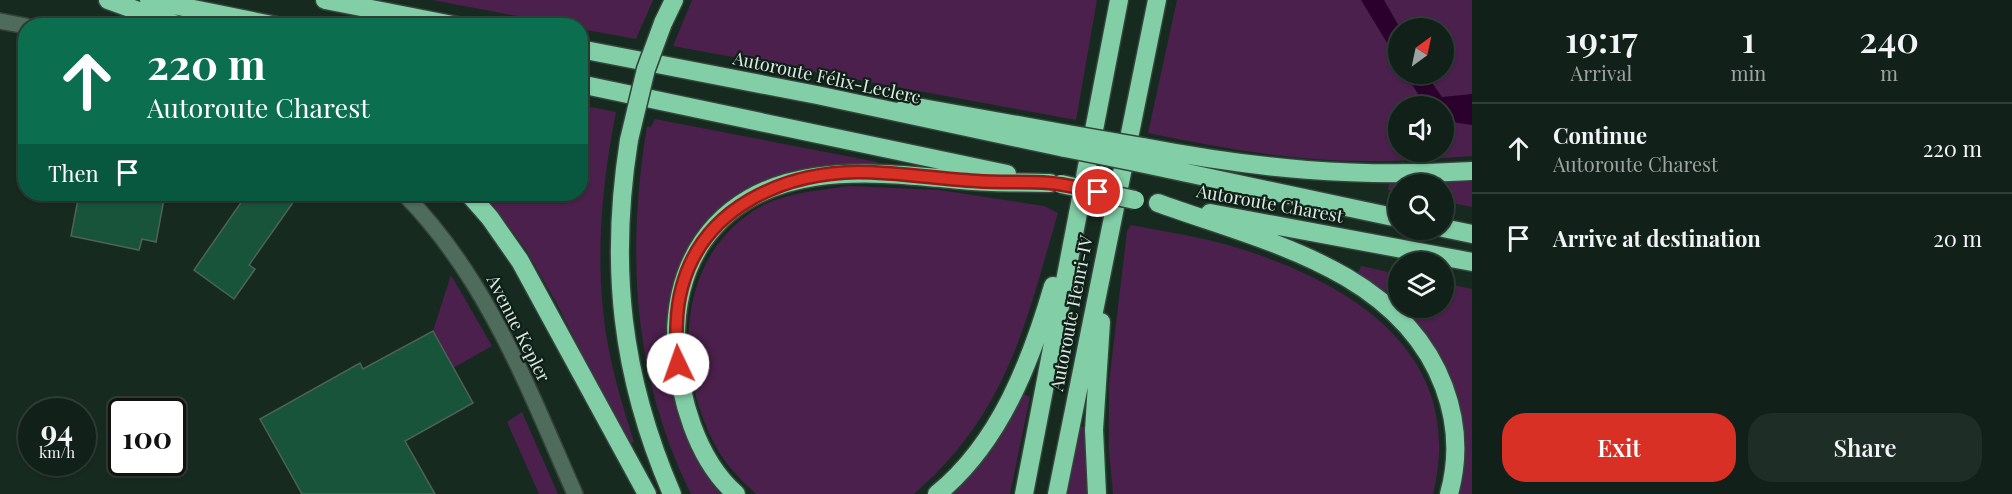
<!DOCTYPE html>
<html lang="en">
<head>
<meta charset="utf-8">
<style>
  :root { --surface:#112018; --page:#1e2d25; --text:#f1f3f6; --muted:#9ca3a2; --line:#303e37; --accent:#d93025 }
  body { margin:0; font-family:"Playfair Display",serif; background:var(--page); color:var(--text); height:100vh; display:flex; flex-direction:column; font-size:22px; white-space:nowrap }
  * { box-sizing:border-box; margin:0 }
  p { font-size:20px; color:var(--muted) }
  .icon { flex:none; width:33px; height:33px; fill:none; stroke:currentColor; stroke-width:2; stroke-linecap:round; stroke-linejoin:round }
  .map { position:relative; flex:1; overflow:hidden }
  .details { display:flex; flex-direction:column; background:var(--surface); width:540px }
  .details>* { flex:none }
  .hud { position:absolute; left:18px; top:18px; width:570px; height:183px; border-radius:24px; box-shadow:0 2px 4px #0004,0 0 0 2px var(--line); background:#0b6e4f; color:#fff; overflow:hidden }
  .needle { width:39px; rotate:33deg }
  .tools { position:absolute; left:1388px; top:18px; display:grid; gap:12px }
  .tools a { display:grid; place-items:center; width:66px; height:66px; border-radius:50%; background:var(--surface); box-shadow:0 2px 4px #0004,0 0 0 2px var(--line); font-size:30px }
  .speed { position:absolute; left:18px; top:398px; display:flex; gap:12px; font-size:30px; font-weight:700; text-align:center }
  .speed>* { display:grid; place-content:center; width:78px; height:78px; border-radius:50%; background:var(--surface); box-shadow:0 2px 4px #0004,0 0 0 2px var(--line); line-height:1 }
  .speed small { font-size:15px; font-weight:400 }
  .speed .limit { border:3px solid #111; border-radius:9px; background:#fff; color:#111 }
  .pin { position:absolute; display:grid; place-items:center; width:51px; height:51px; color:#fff; margin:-26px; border:3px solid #fff; border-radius:50%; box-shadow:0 2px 6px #0007 }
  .me { position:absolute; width:66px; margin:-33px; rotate:357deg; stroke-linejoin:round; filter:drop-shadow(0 0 4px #0008) }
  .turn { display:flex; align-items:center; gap:21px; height:126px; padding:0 30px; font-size:27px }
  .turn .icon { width:78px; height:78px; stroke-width:2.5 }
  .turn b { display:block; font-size:42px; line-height:51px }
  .then { display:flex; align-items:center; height:57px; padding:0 30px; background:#0003; gap:12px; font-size:22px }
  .eta { display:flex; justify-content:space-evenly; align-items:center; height:102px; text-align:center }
  .eta b { font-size:36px; font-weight:600; line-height:42px }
  .action { display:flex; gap:12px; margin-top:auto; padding:12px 30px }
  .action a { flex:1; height:69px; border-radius:24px; background:var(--accent); color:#fff; font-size:24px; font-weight:600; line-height:69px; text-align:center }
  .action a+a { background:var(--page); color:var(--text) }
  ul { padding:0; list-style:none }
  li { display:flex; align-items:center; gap:18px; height:90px; padding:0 30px; border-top:2px solid var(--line) }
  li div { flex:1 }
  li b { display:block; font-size:22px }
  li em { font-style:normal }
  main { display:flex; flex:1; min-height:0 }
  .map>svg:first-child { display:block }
  .green { fill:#4b204c; fill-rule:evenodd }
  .water { fill:#2b002d }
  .building { fill:#185439; stroke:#4e6257; stroke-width:1.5 }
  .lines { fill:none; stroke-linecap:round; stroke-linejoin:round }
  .street-casing { stroke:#33453b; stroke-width:18 }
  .highway-casing { stroke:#33453b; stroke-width:21 }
  .street { stroke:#4e6b5b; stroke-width:15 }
  .highway { stroke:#82cea6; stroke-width:18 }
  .highway-bridge-casing { stroke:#33453b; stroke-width:21; stroke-linecap:butt }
  .highway-bridge { stroke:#82cea6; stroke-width:18 }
  .route-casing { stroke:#8d1f18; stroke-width:15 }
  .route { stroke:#d93025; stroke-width:10 }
  .labels { text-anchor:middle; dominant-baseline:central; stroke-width:4.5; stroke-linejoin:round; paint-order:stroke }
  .street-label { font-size:18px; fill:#dee9e2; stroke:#0e2017 }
</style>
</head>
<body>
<main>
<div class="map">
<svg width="1472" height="494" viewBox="0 0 1472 494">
  <rect width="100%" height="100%" fill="#172a20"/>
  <path class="green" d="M 432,0 L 653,0 L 636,39 L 581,29 L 580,26 L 565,25 Z
    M 692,0 L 1097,0 L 1076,120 L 673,46 Z
    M 1177,0 L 1472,0 L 1472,156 C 1437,158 1402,162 1367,161 C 1293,161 1220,148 1148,133 ZM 1398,28 L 1443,28 L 1443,74 L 1398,74 ZM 1398,106 L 1443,106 L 1443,152 L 1398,152 Z
    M 581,105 L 616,112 C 601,188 594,268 608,345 C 614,378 624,410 634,442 L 628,445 L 556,302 L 526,250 L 485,194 L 580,194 Z
    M 655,119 L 877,162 L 876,165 C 741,160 644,235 673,378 C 683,428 691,453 723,494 L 691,494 C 633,376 626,254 647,126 L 651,127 Z
    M 1472,181 L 1472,207 L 1443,201 L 1443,184 L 1398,184 L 1398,192 L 1388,190 L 1389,184 Z
    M 849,186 L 939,190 L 1044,206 L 1058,213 C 1025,326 1007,413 914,494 L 756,494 C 740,479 725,464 715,445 C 675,369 675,263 753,211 C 780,193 817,191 849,186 Z
    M 1131,225 C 1166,232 1204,237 1238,248 C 1354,284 1467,355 1433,494 L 1113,494 L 1109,451 L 1109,383 L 1127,231 Z
    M 1361,266 L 1398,274 L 1398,305 L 1358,273 Z
    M 451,275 L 492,346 L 453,368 L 433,331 Z
    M 1443,283 L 1472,289 L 1472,494 L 1458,494 C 1472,428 1448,354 1401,308 L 1443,308 Z
    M 1023,394 L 1030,397 L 1010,494 L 952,494 L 993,443 Z
    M 522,412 L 558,494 L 539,494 L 507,422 Z
    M 1079,426 L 1087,428 L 1087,494 L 1065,494 Z"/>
  <path class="water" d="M 1361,0 L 1384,0 L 1400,28 L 1398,61 Z
    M 1406,74 L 1426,74 L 1442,97 L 1472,94 L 1472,125 L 1445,121 L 1443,106 L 1425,106 Z"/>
  <path class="building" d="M 79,194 L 165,194 L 156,242 L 142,239 L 139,250 L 71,236 Z
    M 247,194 L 299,194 L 249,265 L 255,269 L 234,299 L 194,270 Z
    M 433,331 L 473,403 L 405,441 L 435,494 L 302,494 L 260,419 L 360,363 L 363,369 Z"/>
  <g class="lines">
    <defs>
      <path id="street" d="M 0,21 L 26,26
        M 404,194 C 487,278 528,388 575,494"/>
      <path id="highway" d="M 108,0 L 180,26
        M 149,0 L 277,26
        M 325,0 L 458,26
        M 663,23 L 674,0
        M 580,49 L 817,95 L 1065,148
        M 580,84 L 1007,174
        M 906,105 L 1068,134
        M 629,140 C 609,266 621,376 672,494
        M 1143,147 C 1259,169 1354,178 1472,171
        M 1140,163 L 1398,218
        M 469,194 L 490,218 L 520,261 L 647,494
        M 1158,203 C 1262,241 1400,269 1444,387 C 1457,422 1459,458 1449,494
        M 1210,213 L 1472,262
        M 1443,228 L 1472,234
        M 736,494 C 696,459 679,396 676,345 C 675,308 682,272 703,241 C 764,154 881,173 973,181 C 998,183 1024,182 1050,183
        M 937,494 C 1000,443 1031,361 1053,286
        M 1024,494 L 1119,0
        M 1057,494 L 1157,0
        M 1097,494 L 1094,430 L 1101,322"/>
    </defs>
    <use href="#street" class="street-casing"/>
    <use href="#highway" class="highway-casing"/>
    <use href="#street" class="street"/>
    <use href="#highway" class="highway"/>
    <defs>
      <path id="highway-bridge" d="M 1068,134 L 1143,147
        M 629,140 L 646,69 L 663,23
        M 1065,148 L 1140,163
        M 1061,184 L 1135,200"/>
    </defs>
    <use href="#highway-bridge" class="highway-bridge-casing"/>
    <use href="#highway-bridge" class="highway-bridge"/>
  </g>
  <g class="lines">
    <defs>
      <path id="route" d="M 678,364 C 676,338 675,312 682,287 C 703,208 782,173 858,172 C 898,172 937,179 976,181 C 1000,183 1025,181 1049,183 C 1065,184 1082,189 1098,192"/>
    </defs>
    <use href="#route" class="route-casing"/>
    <use href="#route" class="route"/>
  </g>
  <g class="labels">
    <g class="street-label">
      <text transform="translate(827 77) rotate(12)">Autoroute Félix-Leclerc</text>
      <text transform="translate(1270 203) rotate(10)">Autoroute Charest</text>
      <text transform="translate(1071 313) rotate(-79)">Autoroute Henri-IV</text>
      <text transform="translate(519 328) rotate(63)">Avenue Kepler</text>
    </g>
  </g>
</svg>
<div class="tools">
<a><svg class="needle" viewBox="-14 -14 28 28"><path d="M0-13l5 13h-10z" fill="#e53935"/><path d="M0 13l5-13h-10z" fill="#9ca3a2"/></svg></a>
<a><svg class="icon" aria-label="sound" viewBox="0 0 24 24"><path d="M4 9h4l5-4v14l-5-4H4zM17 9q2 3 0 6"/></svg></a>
<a><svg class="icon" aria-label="search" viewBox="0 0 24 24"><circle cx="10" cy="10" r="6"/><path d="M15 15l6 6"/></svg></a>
<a><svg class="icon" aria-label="layers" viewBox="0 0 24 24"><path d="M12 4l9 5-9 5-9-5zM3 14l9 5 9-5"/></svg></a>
</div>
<div class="speed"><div>94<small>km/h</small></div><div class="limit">100</div></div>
<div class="pin" style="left:1098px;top:192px;background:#d93025"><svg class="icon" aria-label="arrive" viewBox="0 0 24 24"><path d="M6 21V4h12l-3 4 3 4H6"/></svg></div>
<svg class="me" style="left:678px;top:364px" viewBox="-20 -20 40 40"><circle r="19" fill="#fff"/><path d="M0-13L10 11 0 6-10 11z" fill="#d93025"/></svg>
<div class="hud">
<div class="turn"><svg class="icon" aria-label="ahead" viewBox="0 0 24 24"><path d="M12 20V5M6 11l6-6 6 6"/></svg><div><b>220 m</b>Autoroute Charest</div></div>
<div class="then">Then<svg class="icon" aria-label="arrive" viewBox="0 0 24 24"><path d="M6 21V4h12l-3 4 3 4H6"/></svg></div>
</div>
</div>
<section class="details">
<div class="eta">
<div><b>19:17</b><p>Arrival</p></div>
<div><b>1</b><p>min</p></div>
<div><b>240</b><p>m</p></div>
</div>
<ul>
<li><svg class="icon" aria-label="ahead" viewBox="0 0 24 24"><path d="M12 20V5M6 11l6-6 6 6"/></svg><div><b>Continue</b><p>Autoroute Charest</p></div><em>220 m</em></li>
<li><svg class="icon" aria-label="arrive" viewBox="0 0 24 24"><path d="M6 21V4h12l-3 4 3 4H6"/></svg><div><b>Arrive at destination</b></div><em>20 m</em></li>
</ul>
<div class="action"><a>Exit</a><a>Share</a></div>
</section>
</main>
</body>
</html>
